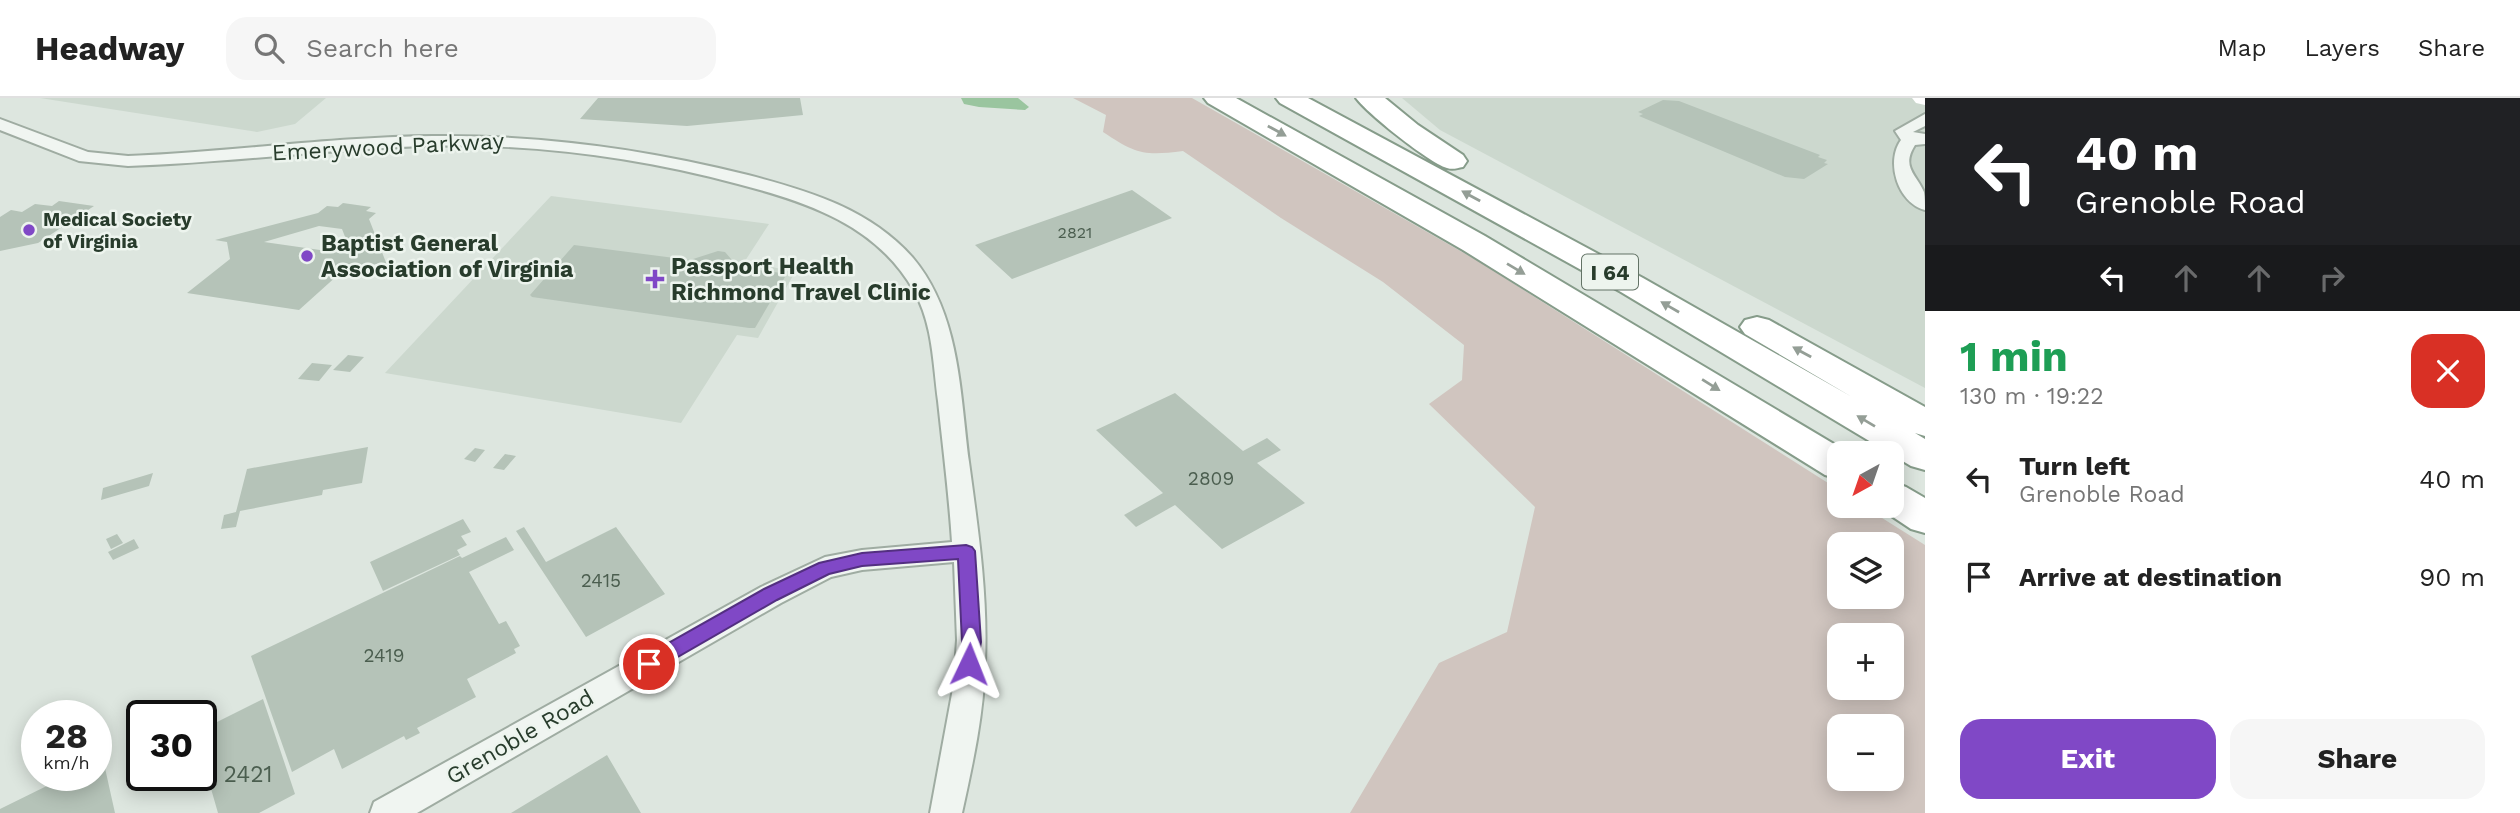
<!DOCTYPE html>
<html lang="en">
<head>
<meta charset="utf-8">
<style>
  :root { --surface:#fff; --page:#f6f6f6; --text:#222; --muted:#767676; --line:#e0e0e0; --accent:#8048c6 }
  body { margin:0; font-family:"Work Sans",sans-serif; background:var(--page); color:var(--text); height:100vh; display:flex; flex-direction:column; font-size:26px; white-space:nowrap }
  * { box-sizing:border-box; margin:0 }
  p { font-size:23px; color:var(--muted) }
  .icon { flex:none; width:38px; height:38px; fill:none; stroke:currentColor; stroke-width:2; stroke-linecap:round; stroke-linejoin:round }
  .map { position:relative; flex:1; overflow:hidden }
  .details { display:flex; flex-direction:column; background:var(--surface); width:595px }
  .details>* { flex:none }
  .hud { background:#202124; color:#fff; overflow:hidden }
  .needle { width:46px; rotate:220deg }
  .tools { position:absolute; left:1827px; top:343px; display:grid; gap:14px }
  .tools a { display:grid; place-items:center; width:77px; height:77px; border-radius:14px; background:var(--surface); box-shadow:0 4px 18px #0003; font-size:35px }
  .speed { position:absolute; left:21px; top:602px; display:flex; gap:14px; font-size:35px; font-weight:700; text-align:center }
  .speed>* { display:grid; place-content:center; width:91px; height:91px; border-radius:50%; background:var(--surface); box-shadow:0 4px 18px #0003; line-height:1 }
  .speed small { font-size:18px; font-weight:400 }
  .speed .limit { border:4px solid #111; border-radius:10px; background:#fff; color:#111 }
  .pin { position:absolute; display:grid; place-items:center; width:60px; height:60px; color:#fff; margin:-30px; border:4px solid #fff; border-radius:50%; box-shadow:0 2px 7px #0007 }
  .me { position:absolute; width:77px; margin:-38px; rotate:2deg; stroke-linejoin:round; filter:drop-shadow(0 0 5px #0008) }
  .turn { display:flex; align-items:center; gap:24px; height:147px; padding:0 35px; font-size:32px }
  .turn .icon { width:91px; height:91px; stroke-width:2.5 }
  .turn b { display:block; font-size:49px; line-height:60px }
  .lanes { display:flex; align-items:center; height:66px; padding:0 35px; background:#0003; justify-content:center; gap:35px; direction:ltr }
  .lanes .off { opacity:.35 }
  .round { display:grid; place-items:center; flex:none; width:74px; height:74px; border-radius:21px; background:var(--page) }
  .headline { display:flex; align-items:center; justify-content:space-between; height:119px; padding:0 35px }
  h1 { font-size:42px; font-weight:700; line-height:52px; color:#1e9e55 }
  .action { display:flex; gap:14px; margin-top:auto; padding:14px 35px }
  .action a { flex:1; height:80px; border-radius:21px; background:var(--accent); color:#fff; font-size:28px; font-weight:700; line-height:80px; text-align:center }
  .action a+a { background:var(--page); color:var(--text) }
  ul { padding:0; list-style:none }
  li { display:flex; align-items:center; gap:21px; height:98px; padding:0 35px }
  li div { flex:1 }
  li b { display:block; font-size:26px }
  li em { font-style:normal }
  header { display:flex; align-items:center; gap:42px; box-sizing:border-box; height:98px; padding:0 35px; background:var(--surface); border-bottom:2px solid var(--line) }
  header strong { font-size:33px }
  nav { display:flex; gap:38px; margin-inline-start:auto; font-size:24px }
  .search { width:490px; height:63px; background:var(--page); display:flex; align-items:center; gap:18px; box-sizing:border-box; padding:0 24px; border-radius:21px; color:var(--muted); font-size:26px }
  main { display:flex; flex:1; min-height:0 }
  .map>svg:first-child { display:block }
  .built { fill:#ccd8ce }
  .green { fill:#d0c5bf; fill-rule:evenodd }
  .water { fill:#9ac59f }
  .building { fill:#b5c3b8; fill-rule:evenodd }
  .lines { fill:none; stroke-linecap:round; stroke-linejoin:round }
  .minor-casing { stroke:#9faca2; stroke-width:4 }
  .motorway-casing { stroke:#869c8a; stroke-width:4 }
  .minor { fill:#f0f5f1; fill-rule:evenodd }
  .secondary { fill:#fff; fill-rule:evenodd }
  .motorway { fill:#fff; fill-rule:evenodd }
  .oneway { fill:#949e96 }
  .route { fill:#8048c6; stroke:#532f81; stroke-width:2 }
  .poi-dot { fill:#8048c6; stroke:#edf4ee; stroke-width:2.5 }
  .labels { text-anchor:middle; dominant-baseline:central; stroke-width:5; stroke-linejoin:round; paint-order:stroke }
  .far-number-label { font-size:16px; fill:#4b5e4f }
  .far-poi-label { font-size:19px; font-weight:bold; fill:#283c2c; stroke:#edf4ee; text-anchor:start }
  .number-label { font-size:19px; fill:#4b5e4f }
  .shield { fill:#edf4ee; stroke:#637366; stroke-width:2 }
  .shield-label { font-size:21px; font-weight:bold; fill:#283c2c }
  .street-label { font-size:23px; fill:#283c2c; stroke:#edf4ee }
  .poi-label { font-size:23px; font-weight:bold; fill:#283c2c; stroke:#edf4ee; text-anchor:start }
  .near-number-label { font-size:23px; fill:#4b5e4f }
</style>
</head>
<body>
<header>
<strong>Headway</strong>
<div class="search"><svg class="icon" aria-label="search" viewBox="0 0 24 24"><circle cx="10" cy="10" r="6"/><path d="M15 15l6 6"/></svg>Search here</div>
<nav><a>Map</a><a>Layers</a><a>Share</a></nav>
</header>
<main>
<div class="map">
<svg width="1925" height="715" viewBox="0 0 1925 715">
  <rect width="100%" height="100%" fill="#dde6df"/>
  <path class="built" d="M 40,0 L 326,0 L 295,26 L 257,34 Z
    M 1402,0 L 1925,0 L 1925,290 L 1440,32 Z
    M 551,98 L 769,126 L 745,163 L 795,174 L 758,240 L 737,237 L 681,325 L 385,275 Z"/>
  <path class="green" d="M 1073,0 L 1192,0 L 1478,163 L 1839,392 L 1839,408 L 1863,408 L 1925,447 L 1925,715 L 1350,715 L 1439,565 L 1507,534 L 1535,409 L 1429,306 L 1462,282 L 1464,247 L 1383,184 L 1281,120 L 1183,53 C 1144,58 1136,56 1103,34 L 1106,17 ZM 1839,446 L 1892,446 L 1892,499 L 1839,499 ZM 1839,537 L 1892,537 L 1892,590 L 1839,590 ZM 1839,628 L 1892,628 L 1892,681 L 1839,681 Z"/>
  <path class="water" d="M 961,0 L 1018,0 L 1029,9 L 1025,12 L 979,9 L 964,6 Z"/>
  <path class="building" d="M 598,0 L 800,0 L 803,17 L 687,28 L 580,21 Z
    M 1663,2 L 1679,3 L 1820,57 L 1818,59 L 1827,62 L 1824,65 L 1828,66 L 1804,81 L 1785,79 L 1639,18 L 1643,16 L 1638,14 Z
    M 1132,92 L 1172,120 L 1012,181 L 975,147 Z
    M 59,103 L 94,108 L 38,145 L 0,153 L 0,119 L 11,112 L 22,114 L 35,106 L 52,108 Z
    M 343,105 L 371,109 L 366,113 L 376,115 L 369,121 L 387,167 L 376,166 L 339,176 L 299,212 L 187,195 L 230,161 L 227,144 L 215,142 L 318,115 L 327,108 L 338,109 ZM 319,128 L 342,131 L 351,154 L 348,156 L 264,144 Z
    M 574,147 L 690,162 L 718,153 L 725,154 L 738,169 L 781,175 L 785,179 L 755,230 L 749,230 L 532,199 L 530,197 Z
    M 348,257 L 364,259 L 350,274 L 333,272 Z
    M 312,265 L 332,267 L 319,283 L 298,281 Z
    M 1175,295 L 1243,353 L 1267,340 L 1281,352 L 1257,365 L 1305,405 L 1222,451 L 1175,407 L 1136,429 L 1124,417 L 1163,395 L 1096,332 Z
    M 368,349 L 362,385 L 323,392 L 322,397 L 240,413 L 236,429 L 221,431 L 224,417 L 236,414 L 247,371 Z
    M 475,350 L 485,352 L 475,364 L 464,361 Z
    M 505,356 L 516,358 L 504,372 L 493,370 Z
    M 153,375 L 149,388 L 101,402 L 103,390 Z
    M 463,421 L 471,434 L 461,438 L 467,447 L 457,452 L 460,457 L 383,493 L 370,464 Z
    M 524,429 L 546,464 L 616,429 L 665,496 L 586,539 L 516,433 Z
    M 117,436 L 123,445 L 111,451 L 106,441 Z
    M 506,439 L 514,452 L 469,474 L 499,526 L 506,523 L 520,548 L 514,551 L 516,555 L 467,581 L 476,599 L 417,630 L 420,635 L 406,642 L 404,638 L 342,671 L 334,651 L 292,674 L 251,558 L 460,458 L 462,460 Z
    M 134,441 L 139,450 L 113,462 L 108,454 Z
    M 263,601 L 295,696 L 259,715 L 218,715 L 201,656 L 201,632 Z
    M 607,657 L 641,715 L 511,715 Z
    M 103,661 L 115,715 L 0,715 L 0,711 L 69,677 L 96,677 L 96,664 Z"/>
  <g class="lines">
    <defs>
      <path id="minor" d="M 1925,16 L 1925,28 L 1913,34 L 1925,36 L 1925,46 L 1915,47 C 1901,69 1916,76 1924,94 C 1925,99 1925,107 1925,112 C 1898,105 1885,64 1901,42 L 1895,33 Z
        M 0,21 L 88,54 L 128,58 C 230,54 331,39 433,38 C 540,37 645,51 748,77 C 809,93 870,111 913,160 C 960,216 960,295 969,364 C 978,430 988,498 985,564 C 984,615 973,665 962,715 L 930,715 L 954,585 L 957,542 L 954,464 L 862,472 L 831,479 L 781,505 L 417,715 L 370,715 L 374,704 L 761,489 L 825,459 L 862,452 L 952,444 C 949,397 943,350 938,303 C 933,266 933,226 914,193 C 877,127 807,104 738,86 C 637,59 531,45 426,48 C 327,51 228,65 128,68 L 79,63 L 0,32 Z"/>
      <path id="motorway" d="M 1204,0 L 1236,0 L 1485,138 L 1849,355 L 1839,355 L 1839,381 L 1825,377 L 1463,152 L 1208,5 Z
        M 1276,0 L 1308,0 L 1643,180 L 1852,299 L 1745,236 L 1740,229 L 1745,222 L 1757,219 L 1769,222 L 1925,309 L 1925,338 L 1915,335 L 1925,341 L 1925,372 L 1911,368 L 1621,194 L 1280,5 Z
        M 1356,0 L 1385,0 L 1418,27 L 1463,57 L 1467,63 L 1463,69 C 1457,70 1453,72 1447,70 C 1428,64 1368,16 1356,0 Z
        M 1892,384 L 1906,389 L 1925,400 L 1925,435 L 1911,431 L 1878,409 L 1892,408 Z"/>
    </defs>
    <use href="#minor" class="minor-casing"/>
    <use href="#motorway" class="motorway-casing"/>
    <use href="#minor" class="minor"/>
    <path class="secondary" d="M 1912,0 L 1925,0 L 1925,7 L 1916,5 Z"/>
    <use href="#motorway" class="motorway"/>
  </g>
  <defs><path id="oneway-solid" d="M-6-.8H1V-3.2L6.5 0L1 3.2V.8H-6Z" transform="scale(1.75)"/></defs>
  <g class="oneway">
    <use href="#oneway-solid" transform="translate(1277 33) rotate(29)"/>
    <use href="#oneway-solid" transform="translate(1471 98) rotate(-151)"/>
    <use href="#oneway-solid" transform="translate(1516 171) rotate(31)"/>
    <use href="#oneway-solid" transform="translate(1670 209) rotate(-150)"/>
    <use href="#oneway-solid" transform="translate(1802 254) rotate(-151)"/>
    <use href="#oneway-solid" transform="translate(1711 287) rotate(32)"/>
    <use href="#oneway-solid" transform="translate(1866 323) rotate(-149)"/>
  </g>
  <path class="route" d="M 966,447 L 972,449 L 975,453 L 981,544 L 976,572 L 969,574 L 963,572 L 960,566 L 962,544 L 958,461 L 862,468 L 829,476 L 777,502 L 655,572 L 649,574 L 642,572 L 639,566 L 642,560 L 764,491 L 819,465 L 862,455 Z"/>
  <g class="poi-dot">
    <circle cx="29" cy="132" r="7"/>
    <circle cx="307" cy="158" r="7"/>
    <path d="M651.5 170.5h7v7h7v7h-7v7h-7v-7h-7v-7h7z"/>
  </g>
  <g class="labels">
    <g class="far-number-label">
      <text x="1075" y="134">2821</text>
    </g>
    <g class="far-poi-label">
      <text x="43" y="121">Medical Society<tspan x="43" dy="22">of Virginia</tspan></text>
    </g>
    <g class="number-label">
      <text x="1211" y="380">2809</text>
      <text x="601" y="482">2415</text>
      <text x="384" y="557">2419</text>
    </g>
    <rect class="shield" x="1582" y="156.5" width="56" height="35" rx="5"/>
    <g class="shield-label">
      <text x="1610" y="174">I 64</text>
    </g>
    <g class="street-label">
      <text transform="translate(388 49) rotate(-3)">Emerywood Parkway</text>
      <text transform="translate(520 639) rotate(-30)">Grenoble Road</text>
    </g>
    <g class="poi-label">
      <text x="321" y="145">Baptist General<tspan x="321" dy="26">Association of Virginia</tspan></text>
      <text x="671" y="168">Passport Health<tspan x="671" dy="26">Richmond Travel Clinic</tspan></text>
    </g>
    <g class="near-number-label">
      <text x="248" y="676">2421</text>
    </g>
  </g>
</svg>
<div class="tools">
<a><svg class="needle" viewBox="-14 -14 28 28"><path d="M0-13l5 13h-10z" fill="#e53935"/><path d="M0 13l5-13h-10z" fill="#767676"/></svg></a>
<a><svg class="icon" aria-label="layers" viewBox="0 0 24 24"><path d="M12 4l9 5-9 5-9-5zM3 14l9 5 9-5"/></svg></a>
<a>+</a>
<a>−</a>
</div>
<div class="speed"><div>28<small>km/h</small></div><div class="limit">30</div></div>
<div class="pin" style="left:649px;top:566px;background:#d93025"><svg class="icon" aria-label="arrive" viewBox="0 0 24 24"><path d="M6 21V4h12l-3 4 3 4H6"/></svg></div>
<svg class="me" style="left:969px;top:566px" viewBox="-20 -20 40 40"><path d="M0-17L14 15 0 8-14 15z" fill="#8048c6" stroke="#fff" stroke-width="4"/></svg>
</div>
<section class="details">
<div class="hud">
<div class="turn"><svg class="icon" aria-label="left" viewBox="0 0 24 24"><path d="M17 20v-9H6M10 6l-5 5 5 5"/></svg><div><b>40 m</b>Grenoble Road</div></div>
<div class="lanes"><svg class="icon" aria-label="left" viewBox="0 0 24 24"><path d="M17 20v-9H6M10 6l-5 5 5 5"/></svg><svg class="icon off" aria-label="ahead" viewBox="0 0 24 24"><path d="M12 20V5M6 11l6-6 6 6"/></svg><svg class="icon off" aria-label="ahead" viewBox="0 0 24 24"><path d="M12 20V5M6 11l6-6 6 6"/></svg><svg class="icon off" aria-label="right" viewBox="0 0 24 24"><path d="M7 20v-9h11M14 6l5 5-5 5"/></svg></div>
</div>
<div class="headline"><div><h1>1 min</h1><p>130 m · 19:22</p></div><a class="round" style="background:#d93025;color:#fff"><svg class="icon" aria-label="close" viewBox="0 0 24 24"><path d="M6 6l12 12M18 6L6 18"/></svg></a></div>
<ul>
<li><svg class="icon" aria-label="left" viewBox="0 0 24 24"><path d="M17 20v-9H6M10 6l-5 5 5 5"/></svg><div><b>Turn left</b><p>Grenoble Road</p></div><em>40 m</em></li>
<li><svg class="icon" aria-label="arrive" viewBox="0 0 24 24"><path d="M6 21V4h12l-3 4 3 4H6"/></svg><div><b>Arrive at destination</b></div><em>90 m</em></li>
</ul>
<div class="action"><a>Exit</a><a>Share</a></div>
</section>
</main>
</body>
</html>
